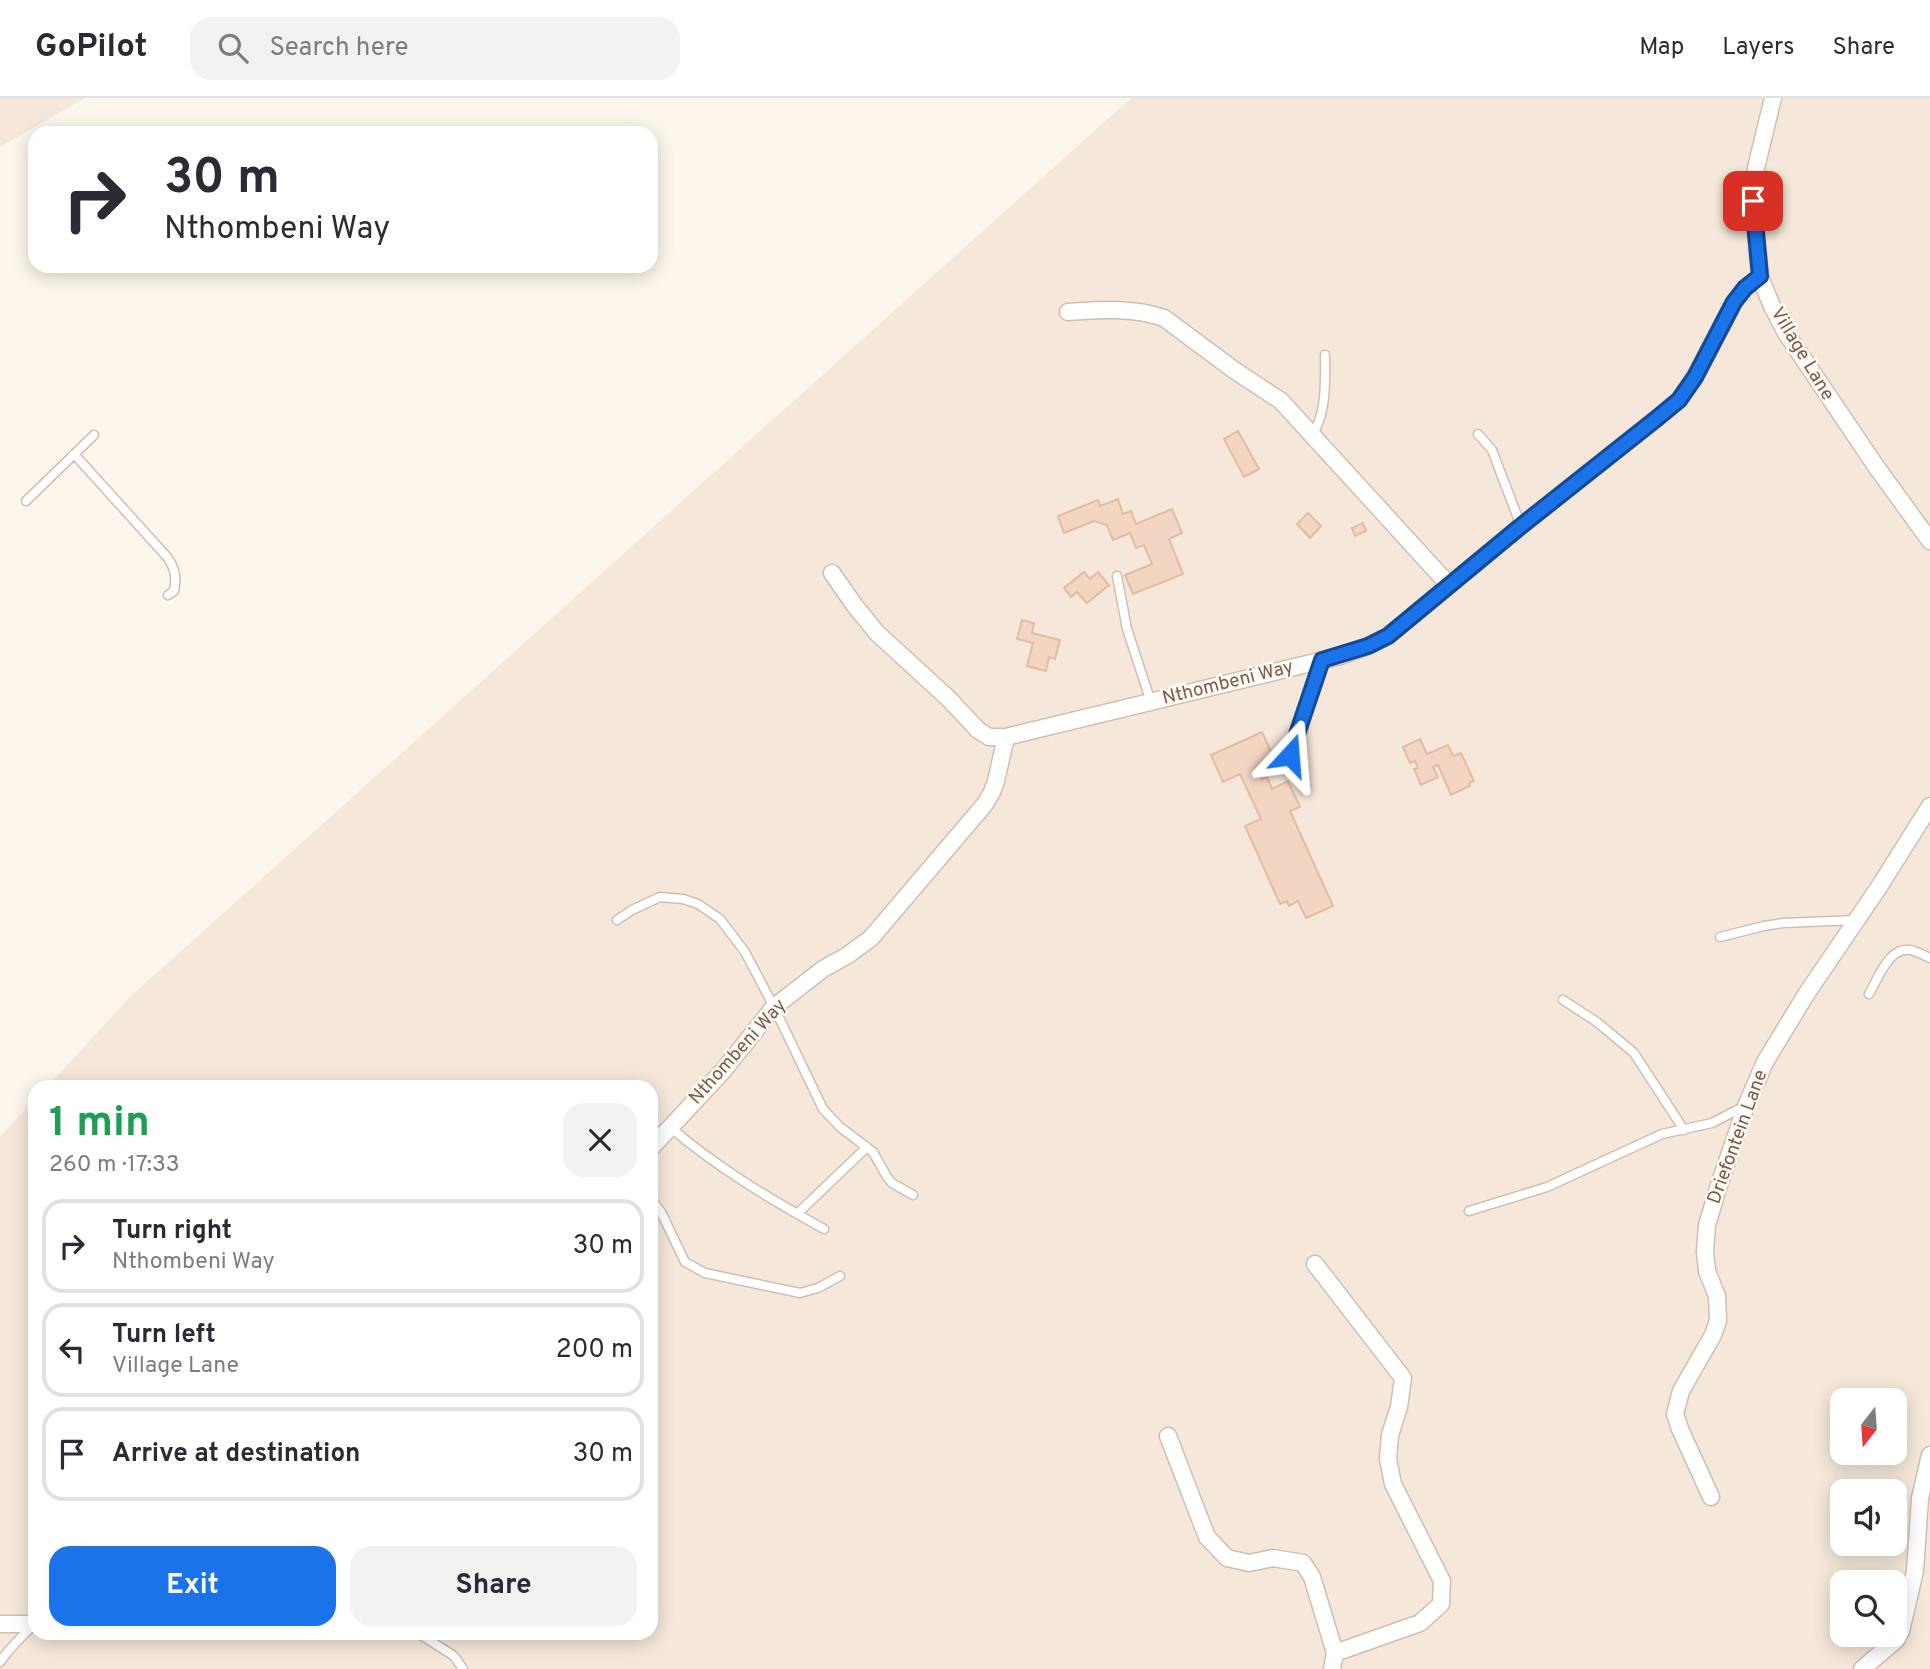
<!DOCTYPE html>
<html lang="en">
<head>
<meta charset="utf-8">
<style>
  :root { --surface:#fff; --page:#f2f2f3; --text:#2b2b33; --muted:#7c7c81; --line:#e1e1e2; --accent:#1a73e8 }
  body { margin:0; font-family:Overpass,sans-serif; background:var(--page); color:var(--text); height:100vh; display:flex; flex-direction:column; font-size:26px; white-space:nowrap }
  * { box-sizing:border-box; margin:0 }
  p { font-size:23px; color:var(--muted) }
  .icon { flex:none; width:38px; height:38px; fill:none; stroke:currentColor; stroke-width:2; stroke-linecap:round; stroke-linejoin:round }
  .map { position:relative; flex:1; overflow:hidden }
  .side { position:absolute; left:28px; top:982px; width:630px; height:560px; display:flex; flex-direction:column; background:var(--surface); border-radius:21px; box-shadow:0 4px 18px #0003 }
  .side>* { flex:none }
  .hud { position:absolute; left:28px; top:28px; width:630px; height:147px; border-radius:21px; box-shadow:0 4px 18px #0003; background:#fff; color:var(--text); overflow:hidden }
  .needle { width:46px; rotate:197deg }
  .buttons { position:absolute; left:1830px; top:1290px; display:grid; gap:14px }
  .buttons a { display:grid; place-items:center; width:77px; height:77px; border-radius:14px; background:var(--surface); box-shadow:0 4px 18px #0003; font-size:35px }
  .pin { position:absolute; display:grid; place-items:center; width:60px; height:60px; color:#fff; margin:-30px; border-radius:14px; box-shadow:0 4px 10px #0006 }
  .me { position:absolute; width:77px; margin:-38px; rotate:19deg; stroke-linejoin:round; filter:drop-shadow(0 0 5px #0008) }
  .turn { display:flex; align-items:center; gap:24px; height:147px; padding:0 21px; font-size:32px }
  .turn .icon { width:91px; height:91px; stroke-width:2.5 }
  .turn b { display:block; font-size:49px; line-height:60px }
  .round { display:grid; place-items:center; flex:none; width:74px; height:74px; border-radius:21px; background:var(--page) }
  .head { display:flex; align-items:center; justify-content:space-between; height:119px; padding:0 21px }
  h1 { font-size:42px; font-weight:700; line-height:52px; color:#1e9e55 }
  .action { display:flex; gap:14px; margin-top:auto; padding:14px 21px }
  .action a { flex:1; height:80px; border-radius:21px; background:var(--accent); color:#fff; font-size:28px; font-weight:700; line-height:80px; text-align:center }
  .action a+a { background:var(--page); color:var(--text) }
  ul { padding:0; list-style:none }
  li { display:flex; align-items:center; gap:21px; height:94px; margin:0 14px 10px; padding:0 7px; border:4px solid var(--line); border-radius:21px }
  li div { flex:1 }
  li b { display:block; font-size:26px }
  li em { font-style:normal }
  header { display:flex; align-items:center; gap:42px; box-sizing:border-box; height:98px; padding:0 35px; background:var(--surface); border-bottom:2px solid var(--line) }
  header strong { font-size:33px }
  nav { display:flex; gap:38px; margin-inline-start:auto; font-size:24px }
  .search { width:490px; height:63px; background:var(--page); display:flex; align-items:center; gap:18px; box-sizing:border-box; padding:0 24px; border-radius:21px; color:var(--muted); font-size:26px }
  .map>svg:first-child { display:block }
  .residential { fill:#f5e8da; fill-rule:evenodd }
  .building { fill:#f3d5c3; stroke:#e6bba3; stroke-width:2 }
  .lines { fill:none; stroke-linecap:round; stroke-linejoin:round }
  .service-casing { stroke:#d1beb0; stroke-width:11 }
  .minor-casing { stroke:#d1beb0; stroke-width:19 }
  .service { stroke:#fff; stroke-width:8 }
  .minor { stroke:#fff; stroke-width:16 }
  .route-casing { stroke:#114b97; stroke-width:18 }
  .route { stroke:#1a73e8; stroke-width:12 }
  .labels { text-anchor:middle; dominant-baseline:central; stroke-width:5; stroke-linejoin:round; paint-order:stroke }
  .street-label { font-size:19px; fill:#7a5c4d; stroke:#fffaf3 }
</style>
</head>
<body>
<header>
<strong>GoPilot</strong>
<div class="search"><svg class="icon" aria-label="search" viewBox="0 0 24 24"><circle cx="10" cy="10" r="6"/><path d="M15 15l6 6"/></svg>Search here</div>
<nav><a>Map</a><a>Layers</a><a>Share</a></nav>
</header>
<div class="map">
<svg width="1930" height="1571" viewBox="0 0 1930 1571">
  <rect width="100%" height="100%" fill="#fdf6ec"/>
  <path class="residential" d="M 0,0 L 85,0 L 0,49 Z
    M 1131,0 L 1930,0 L 1930,1571 L 0,1571 L 0,1039 L 35,1001 L 35,1535 L 651,1535 L 651,989 L 47,989 L 131,898 ZM 1843,1302 L 1895,1302 L 1895,1354 L 1843,1354 ZM 1843,1393 L 1895,1393 L 1895,1446 L 1843,1446 ZM 1843,1484 L 1895,1484 L 1895,1536 L 1843,1536 Z"/>
  <path class="building" d="M 1238,333 L 1259,371 L 1244,379 L 1224,341 Z
    M 1118,401 L 1123,416 L 1131,413 L 1136,426 L 1172,411 L 1182,435 L 1169,441 L 1183,476 L 1133,496 L 1125,477 L 1152,466 L 1144,447 L 1136,450 L 1130,435 L 1113,442 L 1107,427 L 1094,423 L 1064,435 L 1058,418 L 1098,402 L 1100,408 Z
    M 1308,415 L 1321,428 L 1310,440 L 1297,426 Z
    M 1363,425 L 1366,433 L 1355,438 L 1352,430 Z
    M 1084,474 L 1090,481 L 1098,474 L 1109,487 L 1087,505 L 1077,494 L 1071,499 L 1064,490 Z
    M 1022,522 L 1034,525 L 1032,535 L 1060,542 L 1055,561 L 1049,559 L 1046,573 L 1027,568 L 1033,545 L 1017,541 Z
    M 1262,634 L 1276,665 L 1258,673 L 1262,681 L 1267,679 L 1272,691 L 1288,683 L 1300,709 L 1290,713 L 1333,808 L 1306,820 L 1298,803 L 1289,808 L 1287,803 L 1280,806 L 1245,728 L 1261,721 L 1240,676 L 1223,684 L 1211,657 Z
    M 1420,641 L 1427,656 L 1448,647 L 1453,658 L 1461,655 L 1474,683 L 1469,685 L 1470,688 L 1451,697 L 1438,667 L 1433,669 L 1438,679 L 1421,687 L 1414,671 L 1418,670 L 1415,663 L 1410,665 L 1403,649 Z"/>
  <g class="lines">
    <defs>
      <path id="service" d="M 1313,336 C 1327,312 1325,284 1325,257
        M 1478,336 L 1492,352 L 1521,428
        M 74,356 L 168,460 C 175,471 177,480 174,493 L 168,497
        M 26,403 L 94,337
        M 1117,478 L 1127,531 L 1151,604
        M 1290,657 L 1322,562
        M 617,822 L 632,812 L 660,799 L 683,801 L 698,806 L 720,821 L 745,854 L 774,909 L 823,1011 L 840,1029 L 873,1054 L 887,1079 L 892,1085 L 913,1097
        M 1720,839 L 1764,828 L 1783,825 L 1857,822
        M 1869,896 C 1879,879 1890,845 1914,853 C 1920,855 1925,858 1930,860
        M 1563,902 L 1597,924 L 1634,955 L 1684,1032
        M 671,1030 C 718,1070 770,1101 824,1131
        M 651,1101 L 661,1114 L 685,1164 L 705,1175 L 800,1195 L 818,1190 L 840,1178
        M 1469,1113 L 1547,1089 L 1662,1036 L 1712,1025 L 1743,1009
        M 797,1116 L 867,1049
        M 418,1535 L 454,1558 L 463,1571
        M 0,1564 C 9,1550 22,1539 33,1527"/>
      <path id="minor" d="M 1773,0 L 1756,70 L 1753,103 L 1760,179 L 1772,208 L 1786,235 L 1875,367 L 1930,443
        M 1068,214 C 1101,212 1132,209 1164,220 L 1234,272 L 1281,303 L 1449,487
        M 832,475 L 855,508 L 877,535 L 949,601 L 978,632 L 989,639 L 1006,639
        M 651,1050 L 723,973 L 774,909 L 823,871 L 848,857 L 871,840 L 985,706 L 992,694 L 996,683 L 1006,639 L 1340,558 L 1368,548 L 1388,538 L 1521,428 L 1656,321 L 1679,302 L 1695,279 L 1734,204 L 1745,190 L 1760,179
        M 1315,1166 L 1403,1280 L 1399,1309 L 1390,1337 L 1388,1361 L 1393,1386 L 1442,1483 L 1441,1506 L 1420,1525 L 1335,1555 L 1332,1571
        M 1168,1338 L 1207,1439 L 1227,1460 L 1249,1465 L 1273,1460 L 1303,1465 L 1312,1479 L 1335,1555
        M 1711,1399 L 1680,1331 L 1675,1316 L 1681,1293 L 1713,1237 L 1718,1223 L 1717,1198 L 1707,1173 L 1705,1153 L 1707,1127 L 1719,1087 L 1746,1008 L 1765,964 L 1807,895 L 1879,789 L 1930,708
        M 0,1526 L 35,1526
        M 1862,1571 L 1896,1542 L 1901,1533 L 1915,1473 L 1920,1400 L 1930,1357"/>
    </defs>
    <use href="#service" class="service-casing"/>
    <use href="#minor" class="minor-casing"/>
    <use href="#service" class="service"/>
    <use href="#minor" class="minor"/>
  </g>
  <g class="lines">
    <defs>
      <path id="route" d="M 1290,657 L 1322,562 L 1368,548 L 1388,538 L 1521,428 L 1656,321 L 1679,302 L 1695,279 L 1734,204 L 1745,190 L 1760,178 L 1753,103"/>
    </defs>
    <use href="#route" class="route-casing"/>
    <use href="#route" class="route"/>
  </g>
  <g class="labels">
    <g class="street-label">
      <text transform="translate(1802 256) rotate(59)">Village Lane</text>
      <text transform="translate(1228 585) rotate(-14)">Nthombeni Way</text>
      <text transform="translate(738 954) rotate(-48)">Nthombeni Way</text>
      <text transform="translate(1738 1039) rotate(-70)">Driefontein Lane</text>
    </g>
  </g>
</svg>
<div class="buttons">
<a><svg class="needle" viewBox="-14 -14 28 28"><path d="M0-13l5 13h-10z" fill="#e53935"/><path d="M0 13l5-13h-10z" fill="#7c7c81"/></svg></a>
<a><svg class="icon" aria-label="sound" viewBox="0 0 24 24"><path d="M4 9h4l5-4v14l-5-4H4zM17 9q2 3 0 6"/></svg></a>
<a><svg class="icon" aria-label="search" viewBox="0 0 24 24"><circle cx="10" cy="10" r="6"/><path d="M15 15l6 6"/></svg></a>
</div>
<div class="pin" style="left:1753px;top:103px;background:#d93025"><svg class="icon" aria-label="arrive" viewBox="0 0 24 24"><path d="M6 21V4h12l-3 4 3 4H6"/></svg></div>
<svg class="me" style="left:1290px;top:657px" viewBox="-20 -20 40 40"><path d="M0-17L14 15 0 8-14 15z" fill="#1a73e8" stroke="#fff" stroke-width="4"/></svg>
<div class="hud">
<div class="turn"><svg class="icon" aria-label="right" viewBox="0 0 24 24"><path d="M7 20v-9h11M14 6l5 5-5 5"/></svg><div><b>30 m</b>Nthombeni Way</div></div>
</div>
<section class="side">
<div class="head"><div><h1>1 min</h1><p>260 m · 17:33</p></div><a class="round"><svg class="icon" aria-label="close" viewBox="0 0 24 24"><path d="M6 6l12 12M18 6L6 18"/></svg></a></div>
<ul>
<li><svg class="icon" aria-label="right" viewBox="0 0 24 24"><path d="M7 20v-9h11M14 6l5 5-5 5"/></svg><div><b>Turn right</b><p>Nthombeni Way</p></div><em>30 m</em></li>
<li><svg class="icon" aria-label="left" viewBox="0 0 24 24"><path d="M17 20v-9H6M10 6l-5 5 5 5"/></svg><div><b>Turn left</b><p>Village Lane</p></div><em>200 m</em></li>
<li><svg class="icon" aria-label="arrive" viewBox="0 0 24 24"><path d="M6 21V4h12l-3 4 3 4H6"/></svg><div><b>Arrive at destination</b></div><em>30 m</em></li>
</ul>
<div class="action"><a>Exit</a><a>Share</a></div>
</section>
</div>
</body>
</html>
